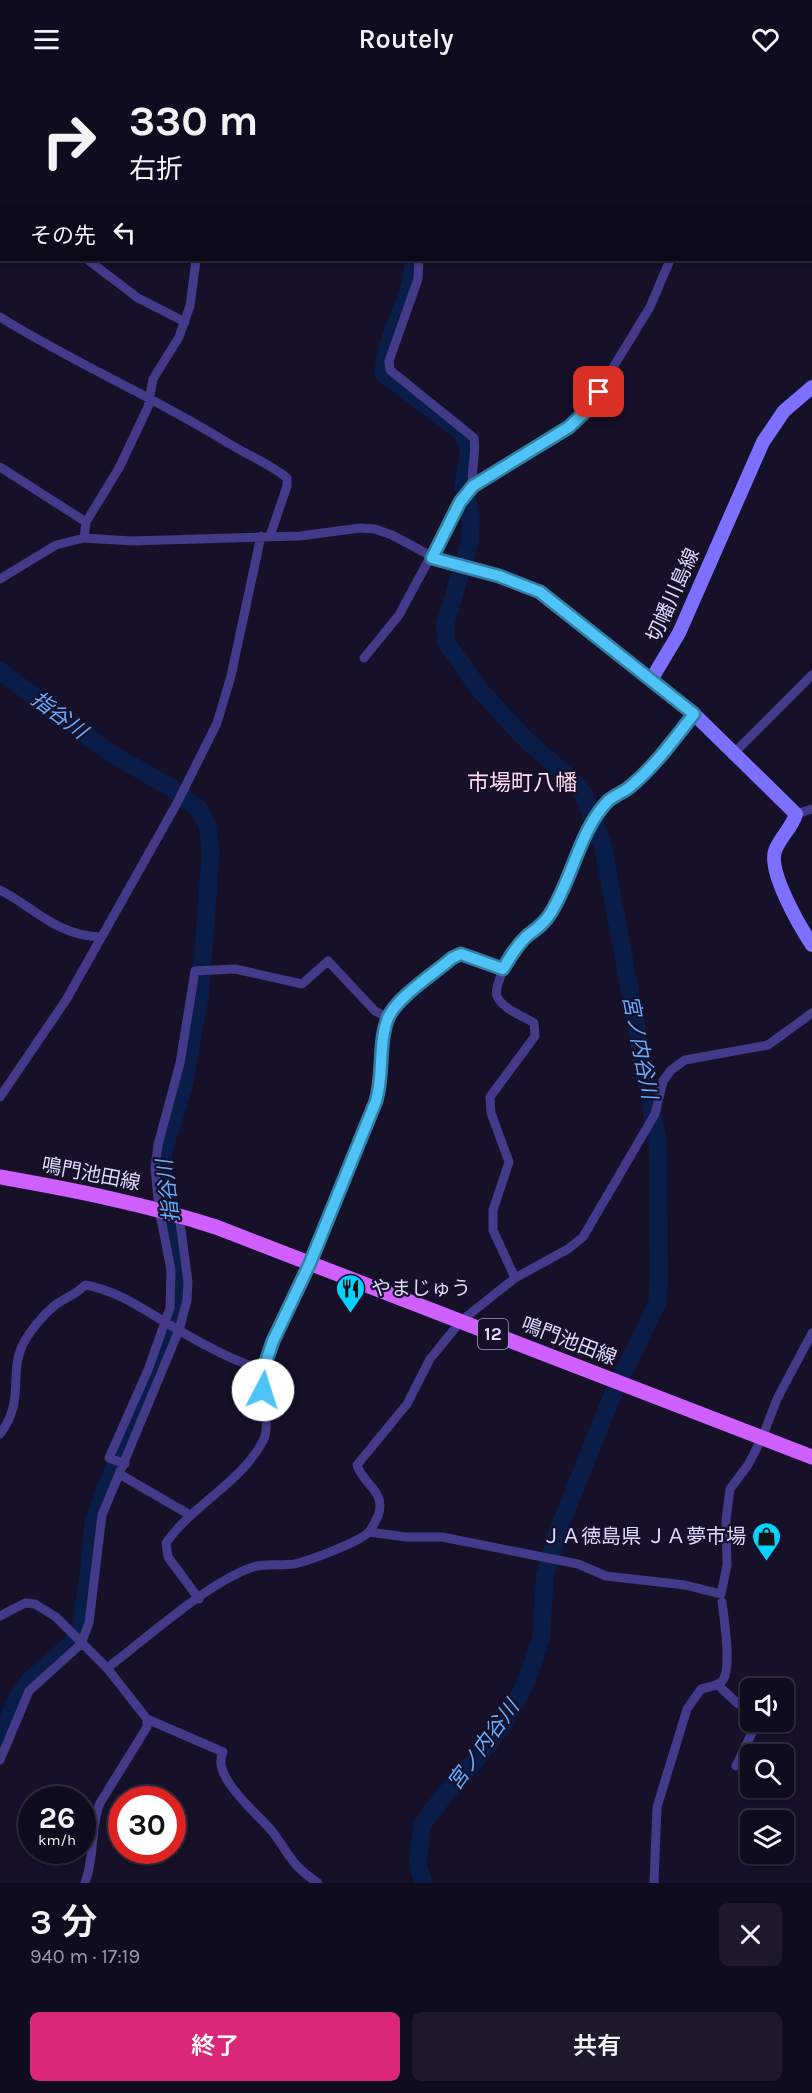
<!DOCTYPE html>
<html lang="ja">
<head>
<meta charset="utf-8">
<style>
  :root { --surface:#100c1f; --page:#1e1a2c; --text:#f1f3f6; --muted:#9c9ba4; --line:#302c3d; --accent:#db2777 }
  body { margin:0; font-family:Karla,"Noto Sans JP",sans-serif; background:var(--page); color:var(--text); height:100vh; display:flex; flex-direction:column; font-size:22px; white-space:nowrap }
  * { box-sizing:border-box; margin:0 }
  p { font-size:20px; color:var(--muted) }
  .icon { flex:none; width:33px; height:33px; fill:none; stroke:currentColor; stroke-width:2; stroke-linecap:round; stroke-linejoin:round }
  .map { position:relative; height:1805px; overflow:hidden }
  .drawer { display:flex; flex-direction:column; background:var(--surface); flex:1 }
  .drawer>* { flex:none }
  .top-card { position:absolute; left:0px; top:0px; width:813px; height:183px; box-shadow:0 2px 4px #0004,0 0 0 2px var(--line); background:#100c1f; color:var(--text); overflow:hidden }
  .tools { position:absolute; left:740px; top:1600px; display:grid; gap:12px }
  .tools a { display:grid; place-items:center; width:54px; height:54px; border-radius:9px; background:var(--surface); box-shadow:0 2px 4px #0004,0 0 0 2px var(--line); font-size:30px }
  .speed { position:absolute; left:18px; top:1708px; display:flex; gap:12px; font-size:30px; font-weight:700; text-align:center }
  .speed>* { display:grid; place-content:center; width:78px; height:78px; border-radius:50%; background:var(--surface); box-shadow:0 2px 4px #0004,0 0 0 2px var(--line); line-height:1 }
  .speed small { font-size:15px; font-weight:400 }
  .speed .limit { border:9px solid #d22; background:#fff; color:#111 }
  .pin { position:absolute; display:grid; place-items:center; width:51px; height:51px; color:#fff; margin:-26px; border-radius:12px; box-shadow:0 3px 9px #0006 }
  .me { position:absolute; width:66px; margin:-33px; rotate:5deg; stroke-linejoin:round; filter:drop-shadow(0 0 4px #0008) }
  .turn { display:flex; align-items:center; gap:21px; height:126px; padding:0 30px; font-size:27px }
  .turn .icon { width:78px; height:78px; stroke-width:2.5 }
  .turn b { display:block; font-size:42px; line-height:51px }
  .then { display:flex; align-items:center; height:57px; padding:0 30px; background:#0003; gap:12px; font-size:22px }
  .round { display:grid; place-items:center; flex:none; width:63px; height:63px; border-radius:9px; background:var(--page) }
  .headline { display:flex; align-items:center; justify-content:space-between; height:102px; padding:0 30px }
  h1 { font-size:36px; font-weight:600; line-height:45px }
  .cta { display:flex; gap:12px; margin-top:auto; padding:12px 30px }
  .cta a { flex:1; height:69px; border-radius:9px; background:var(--accent); color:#fff; font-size:24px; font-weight:600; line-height:69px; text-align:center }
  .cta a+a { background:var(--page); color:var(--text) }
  header { display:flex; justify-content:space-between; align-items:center; height:78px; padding:0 30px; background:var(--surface); font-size:27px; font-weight:600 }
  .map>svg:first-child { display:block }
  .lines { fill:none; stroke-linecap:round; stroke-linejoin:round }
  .river { stroke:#0a1c48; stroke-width:18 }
  .street { stroke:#433a89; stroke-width:9 }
  .secondary { stroke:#7d6fff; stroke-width:14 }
  .primary { stroke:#cf5fff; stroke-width:15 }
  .route-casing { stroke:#337fa1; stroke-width:15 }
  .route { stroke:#4fc3f7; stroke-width:10 }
  .labels { text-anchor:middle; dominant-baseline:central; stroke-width:4.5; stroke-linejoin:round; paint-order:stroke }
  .shield { fill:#161029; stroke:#a39cbf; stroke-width:1.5 }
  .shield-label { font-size:18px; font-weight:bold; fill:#dfd8ff }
  .street-label { font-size:20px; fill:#dfd8ff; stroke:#161029 }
  .poi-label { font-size:20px; fill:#dfd8ff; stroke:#161029; text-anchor:start }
  .water-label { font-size:21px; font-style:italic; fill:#66acff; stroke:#161029 }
  .quarter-label { font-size:22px; fill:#ffdaef; stroke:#161029 }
</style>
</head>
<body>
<header><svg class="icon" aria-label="menu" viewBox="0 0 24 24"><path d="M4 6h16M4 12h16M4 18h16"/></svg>Routely<svg class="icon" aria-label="heart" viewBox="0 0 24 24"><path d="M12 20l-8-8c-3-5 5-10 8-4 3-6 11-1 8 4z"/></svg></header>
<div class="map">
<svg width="812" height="1805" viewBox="0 0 812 1805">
  <rect width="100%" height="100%" fill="#161029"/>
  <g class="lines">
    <path class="river" d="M 473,0 L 475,2
      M 435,2 L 435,0
      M 413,182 C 414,222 383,256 384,296 L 459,352 L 467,363 L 469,377 L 463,407 L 471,440 L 470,463 L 445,547 L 446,564 L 479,611 L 526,662 L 573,703 L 584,717 L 603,768 L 658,1065 L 659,1203 L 657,1226 L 613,1316 L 558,1453 L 545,1498 L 541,1560 L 528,1600 L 510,1636 L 479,1679 L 446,1715 L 422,1747 L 418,1785 L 423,1805
      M 0,593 L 110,675 L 170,709 L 198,730 L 207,746 L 211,771 L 200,918 L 183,1011 L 163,1074 L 162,1093 L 180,1205 L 179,1227 L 166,1266 L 104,1414 L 93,1448 L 88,1503 L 80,1552 L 71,1566 L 29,1603 L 16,1622 L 0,1662"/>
    <path class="street" d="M 452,0 L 455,2
      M 489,0 L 491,2
      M 247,2 L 248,0
      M 444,2 L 445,0
      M 772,2 L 773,0
      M 0,57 L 2,58
      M 812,178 L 812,179
      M 88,182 L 138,220 L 185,244
      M 419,182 L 418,201 L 389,283 L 390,292 L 474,360 C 477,376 470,392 473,408
      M 0,239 C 74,285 154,319 228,365 C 247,377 269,385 287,400 L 287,408 L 270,458
      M 0,389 L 86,444
      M 84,460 L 86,444 L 119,390 L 148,329 L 153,301 L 179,259 L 190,228 L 196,182
      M 0,501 L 56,467 L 84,460 L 132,463 L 300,458 L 360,450 L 375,451 L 392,457 L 446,486 L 499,498 L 540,514 L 651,602
      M 364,580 L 399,537 L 460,424 L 473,408 L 569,349 L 587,332 L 650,229 L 670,182
      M 735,674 L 812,597
      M 796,736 L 812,731
      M 0,812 C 38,832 56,857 100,859
      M 0,1019 L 66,922 L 176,727 L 217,645 L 231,598 L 261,458
      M 515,1200 L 493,1152 L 493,1132 L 509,1084 L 491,1035 L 490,1019 L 535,958 L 534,945 C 523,938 502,931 497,918 C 495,912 498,906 500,900 C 505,885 514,869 527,858 C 535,851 543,847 550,837 C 573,801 579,754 608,724 C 614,717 624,714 631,708 C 656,688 674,661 694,636
      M 0,1356 C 25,1323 9,1298 22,1268 C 29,1254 42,1238 54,1228 C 64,1220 76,1217 85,1207 C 120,1213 145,1233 175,1250 C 202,1266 233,1283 263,1292
      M 125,1386 L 109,1380 L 148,1292 L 170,1230 L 171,1192 L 159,1131 L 155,1090 L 158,1067 L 180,985 L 195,893 L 235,891 L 302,906 L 328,883 L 375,933 L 388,940
      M 121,1397 L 190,1437
      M 369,1454 L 406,1459 L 442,1459 L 578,1486 L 606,1498 L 685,1507 L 721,1516 L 727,1487 L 726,1442 L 730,1411 L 748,1387 L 762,1360 L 777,1321 L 812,1255
      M 199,1521 L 168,1479 L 166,1465 C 193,1426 240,1406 263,1363 C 272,1346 259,1313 263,1292 C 268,1264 287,1238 298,1213 C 325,1150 351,1086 376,1023 C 385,992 378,958 394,929 L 452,880 L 461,876 L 503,891
      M 0,1538 L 25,1525 L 35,1526 L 56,1539 L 107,1590 L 147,1641 L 223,1674 C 210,1698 258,1736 272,1753 C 290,1777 290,1786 318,1805
      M 107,1590 C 146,1561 208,1504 253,1489 C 266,1485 280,1488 294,1486 C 309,1483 359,1464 369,1454 C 372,1450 376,1442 378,1438 C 387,1413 363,1407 357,1387 L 407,1326 L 430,1281 L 461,1243 L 515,1200 L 568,1171 L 583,1159 L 655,1036 L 663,1003 L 671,992 L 685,982 L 768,967 L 812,935
      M 718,1607 L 737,1625 L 750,1631
      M 0,1682 L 29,1613 L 81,1566 L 89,1545 L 102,1437 L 179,1252 L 187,1222 L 188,1204 L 179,1137
      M 736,1688 L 757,1644
      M 85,1805 C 95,1779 90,1750 100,1725 L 147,1649 L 147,1641
      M 654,1805 L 657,1729 L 687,1631 L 701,1611 C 708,1609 719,1608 723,1602 C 732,1589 724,1540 722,1524"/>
    <path class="secondary" d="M 812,309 L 784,333 L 763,364 L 679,555 L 651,602 L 694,636 L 796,736 C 792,750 780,759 775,773 C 768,794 800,849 812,867"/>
    <path class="primary" d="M 0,1099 C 73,1112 145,1126 216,1149 L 812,1379"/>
  </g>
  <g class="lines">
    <defs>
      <path id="route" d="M 263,1312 L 263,1292 L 273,1263 L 310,1185 L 376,1023 C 384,996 378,965 388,940 C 397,919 435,895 452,880 L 461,876 L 503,891 C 510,879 517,867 527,858 C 536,851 544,846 550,836 C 572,802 580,751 608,723 C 615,717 624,714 631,708 C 656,687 674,661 694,636 L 540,514 L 499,498 L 432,480 L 460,424 L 473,408 L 569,349 L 587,332 L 599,314"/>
    </defs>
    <use href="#route" class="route-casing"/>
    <use href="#route" class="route"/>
  </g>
  <defs>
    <symbol id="restaurant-pin" viewBox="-11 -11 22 30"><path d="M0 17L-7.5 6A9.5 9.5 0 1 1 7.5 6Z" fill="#04d3ff" stroke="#161029"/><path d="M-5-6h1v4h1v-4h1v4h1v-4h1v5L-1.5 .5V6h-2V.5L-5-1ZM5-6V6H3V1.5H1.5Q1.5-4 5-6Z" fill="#111"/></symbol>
    <symbol id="shop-pin" viewBox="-11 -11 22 30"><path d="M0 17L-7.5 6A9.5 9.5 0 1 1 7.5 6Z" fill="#04d3ff" stroke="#161029"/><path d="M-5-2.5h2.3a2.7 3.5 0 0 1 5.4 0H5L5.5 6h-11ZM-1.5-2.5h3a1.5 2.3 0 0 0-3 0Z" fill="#111"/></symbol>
  </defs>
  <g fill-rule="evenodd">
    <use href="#restaurant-pin" x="334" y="1194" width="33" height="45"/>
    <use href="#shop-pin" x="750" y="1442" width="33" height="45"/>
  </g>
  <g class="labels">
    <rect class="shield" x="478" y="1241" width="30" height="30" rx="4.5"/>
    <g class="shield-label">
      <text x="493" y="1256">12</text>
    </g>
    <g class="street-label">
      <text transform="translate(673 517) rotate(-66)">切幡川島線</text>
      <text transform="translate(91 1096) rotate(11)">鳴門池田線</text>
      <text transform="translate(569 1263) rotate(21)">鳴門池田線</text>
    </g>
    <g class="poi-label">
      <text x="371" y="1210">やまじゅう</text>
      <text x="746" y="1458" text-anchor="end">ＪＡ徳島県 ＪＡ夢市場</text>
    </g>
    <g class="water-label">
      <text transform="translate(59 637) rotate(37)">指谷川</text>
      <text transform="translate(640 969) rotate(79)">宮ノ内谷川</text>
      <text transform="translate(168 1113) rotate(-97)">指谷川</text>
      <text transform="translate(483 1667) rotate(-54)">宮ノ内谷川</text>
    </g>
    <g class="quarter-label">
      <text x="522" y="705">市場町八幡</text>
    </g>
  </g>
</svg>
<div class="tools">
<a><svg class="icon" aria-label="sound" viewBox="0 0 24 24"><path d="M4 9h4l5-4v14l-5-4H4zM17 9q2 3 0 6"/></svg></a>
<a><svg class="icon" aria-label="search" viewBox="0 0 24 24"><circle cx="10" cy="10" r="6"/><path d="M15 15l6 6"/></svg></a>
<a><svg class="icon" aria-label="layers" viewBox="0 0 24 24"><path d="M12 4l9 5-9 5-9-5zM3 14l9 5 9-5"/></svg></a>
</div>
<div class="speed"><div>26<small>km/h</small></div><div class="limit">30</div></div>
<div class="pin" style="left:599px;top:314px;background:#d93025"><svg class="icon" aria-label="arrive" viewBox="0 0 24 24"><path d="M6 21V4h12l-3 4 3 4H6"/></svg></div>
<svg class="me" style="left:263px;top:1312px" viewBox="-20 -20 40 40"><circle r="19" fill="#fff"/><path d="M0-13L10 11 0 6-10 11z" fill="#4fc3f7"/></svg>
<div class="top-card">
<div class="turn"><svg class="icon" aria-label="right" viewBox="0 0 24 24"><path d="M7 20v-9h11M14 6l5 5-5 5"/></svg><div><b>330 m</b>右折</div></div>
<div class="then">その先<svg class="icon" aria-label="left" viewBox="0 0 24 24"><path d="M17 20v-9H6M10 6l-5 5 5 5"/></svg></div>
</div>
</div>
<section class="drawer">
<div class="headline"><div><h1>3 分</h1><p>940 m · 17:19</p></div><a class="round"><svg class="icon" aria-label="close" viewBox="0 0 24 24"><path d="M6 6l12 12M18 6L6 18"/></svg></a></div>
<div class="cta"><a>終了</a><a>共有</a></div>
</section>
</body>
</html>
